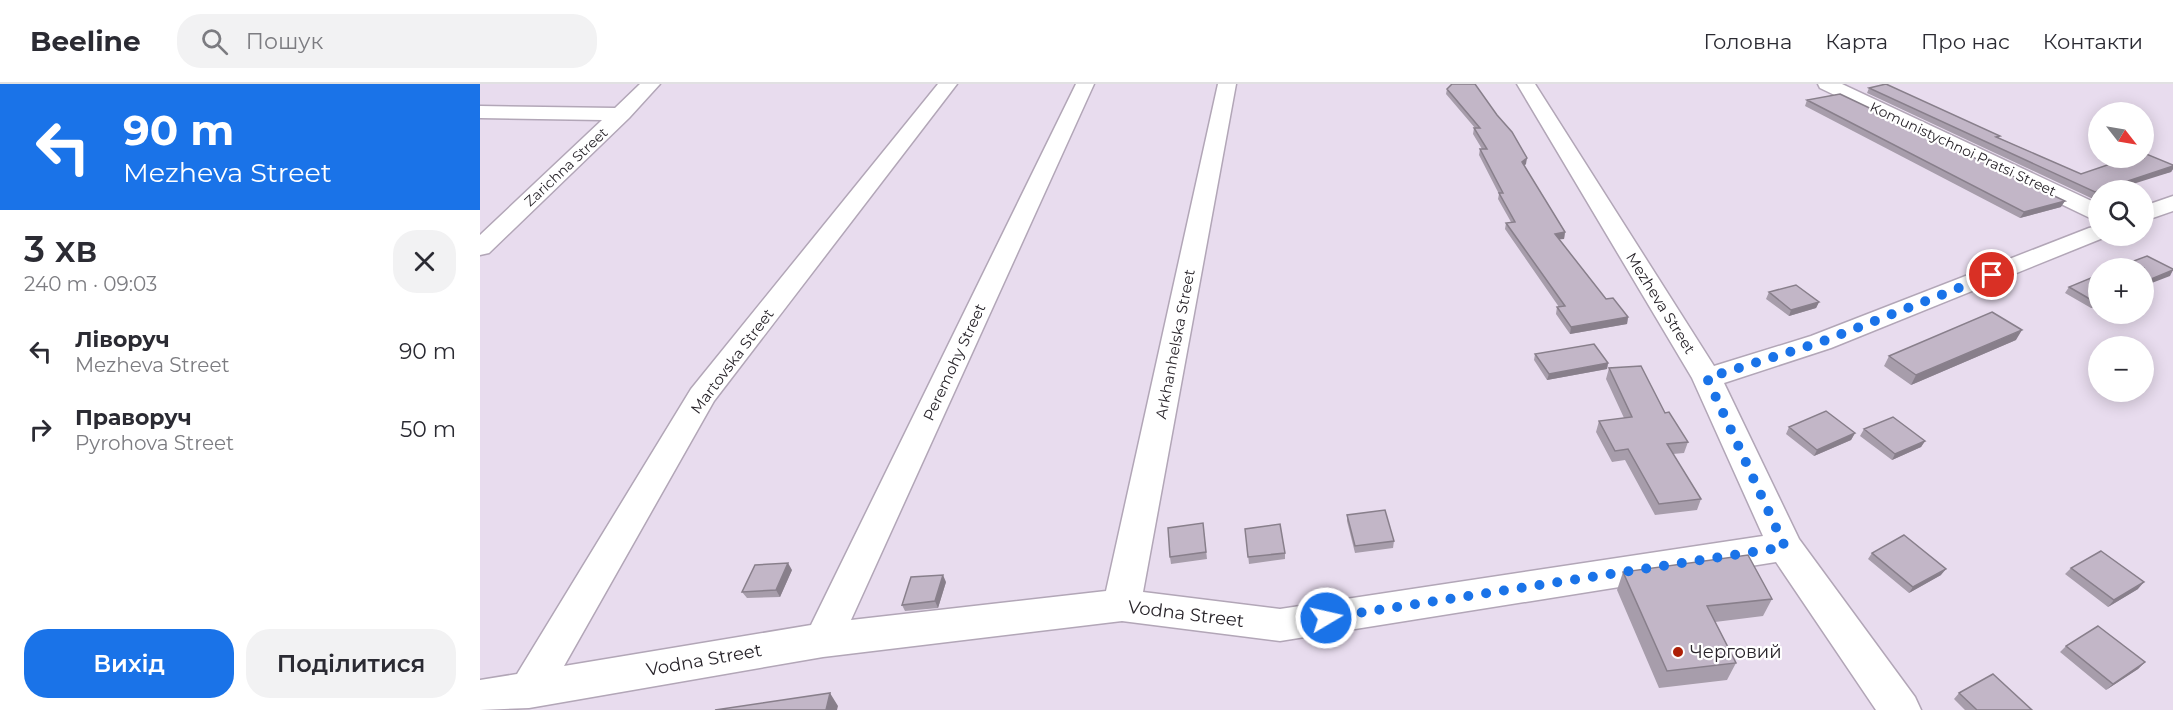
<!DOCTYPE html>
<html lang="uk">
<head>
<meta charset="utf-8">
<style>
  :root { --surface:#fff; --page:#f2f2f3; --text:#2b2b33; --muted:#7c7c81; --line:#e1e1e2; --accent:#1a73e8 }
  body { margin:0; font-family:Montserrat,sans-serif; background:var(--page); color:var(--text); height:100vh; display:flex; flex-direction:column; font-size:22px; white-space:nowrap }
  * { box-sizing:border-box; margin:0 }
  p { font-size:20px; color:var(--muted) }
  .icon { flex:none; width:33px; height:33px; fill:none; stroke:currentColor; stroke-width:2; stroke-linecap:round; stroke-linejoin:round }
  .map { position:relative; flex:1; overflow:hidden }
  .panel { display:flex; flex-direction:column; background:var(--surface); width:480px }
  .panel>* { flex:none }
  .top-card { background:#1a73e8; color:#fff; overflow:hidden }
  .needle { width:39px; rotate:121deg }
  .tools { position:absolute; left:1608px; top:18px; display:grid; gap:12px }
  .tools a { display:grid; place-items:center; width:66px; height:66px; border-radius:50%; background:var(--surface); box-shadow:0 3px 15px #0003; font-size:30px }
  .pin { position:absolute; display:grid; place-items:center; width:51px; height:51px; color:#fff; margin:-26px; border:3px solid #fff; border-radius:50%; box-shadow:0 2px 6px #0007 }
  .me { position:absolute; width:66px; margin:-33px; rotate:81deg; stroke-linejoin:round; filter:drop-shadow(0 0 4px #0008) }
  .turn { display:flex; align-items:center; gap:21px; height:126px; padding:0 24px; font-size:27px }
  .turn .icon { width:78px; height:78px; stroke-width:2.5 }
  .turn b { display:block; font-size:42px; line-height:51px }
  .round { display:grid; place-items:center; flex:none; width:63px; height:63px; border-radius:24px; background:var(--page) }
  .headline { display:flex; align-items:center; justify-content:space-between; height:102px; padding:0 24px }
  h1 { font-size:36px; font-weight:600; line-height:45px }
  .cta { display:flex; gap:12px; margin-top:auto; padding:12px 24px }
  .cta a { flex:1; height:69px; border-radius:24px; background:var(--accent); color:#fff; font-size:24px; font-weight:600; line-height:69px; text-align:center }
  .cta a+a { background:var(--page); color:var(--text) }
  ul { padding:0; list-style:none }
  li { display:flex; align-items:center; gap:18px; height:78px; padding:0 24px }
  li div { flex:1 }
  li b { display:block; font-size:22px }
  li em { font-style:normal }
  header { display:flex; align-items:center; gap:36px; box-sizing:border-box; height:84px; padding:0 30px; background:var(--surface); border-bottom:2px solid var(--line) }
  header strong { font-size:28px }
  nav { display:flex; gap:33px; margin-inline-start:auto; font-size:21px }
  .search { width:420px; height:54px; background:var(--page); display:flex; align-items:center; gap:15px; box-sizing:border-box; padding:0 21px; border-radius:24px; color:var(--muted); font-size:22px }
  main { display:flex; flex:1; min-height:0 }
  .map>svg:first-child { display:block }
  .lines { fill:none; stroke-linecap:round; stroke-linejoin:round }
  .street-casing { stroke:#b2a6b7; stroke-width:3 }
  .street { fill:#fff; fill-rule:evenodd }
  .wall { fill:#a79dab }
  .shaded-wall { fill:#887f8b }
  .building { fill:#c2b6c7; stroke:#887f8b; stroke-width:1.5 }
  .route { stroke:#1a73e8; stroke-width:10; stroke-dasharray:0 18 }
  .poi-dot { fill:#ad1f07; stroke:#fff; stroke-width:2 }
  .labels { text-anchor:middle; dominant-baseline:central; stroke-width:4.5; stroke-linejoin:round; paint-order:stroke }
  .far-street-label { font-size:14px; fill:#28242a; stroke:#fff }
  .street-label { font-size:15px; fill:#28242a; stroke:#fff }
  .near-street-label { font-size:18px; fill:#28242a; stroke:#fff }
  .near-poi-label { font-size:18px; fill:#28242a; stroke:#fff; text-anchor:start }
</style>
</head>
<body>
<header>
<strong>Beeline</strong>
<div class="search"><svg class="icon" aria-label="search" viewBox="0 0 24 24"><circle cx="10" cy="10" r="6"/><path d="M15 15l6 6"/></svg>Пошук</div>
<nav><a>Головна</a><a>Карта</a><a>Про нас</a><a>Контакти</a></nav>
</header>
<main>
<section class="panel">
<div class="top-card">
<div class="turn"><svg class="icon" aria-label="left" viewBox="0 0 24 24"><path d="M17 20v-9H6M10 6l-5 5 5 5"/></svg><div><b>90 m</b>Mezheva Street</div></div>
</div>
<div class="headline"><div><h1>3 хв</h1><p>240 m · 09:03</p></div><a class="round"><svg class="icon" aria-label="close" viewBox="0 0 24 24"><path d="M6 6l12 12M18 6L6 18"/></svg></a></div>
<ul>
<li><svg class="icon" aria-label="left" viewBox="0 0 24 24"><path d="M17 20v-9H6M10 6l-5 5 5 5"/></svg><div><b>Ліворуч</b><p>Mezheva Street</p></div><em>90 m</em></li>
<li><svg class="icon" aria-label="right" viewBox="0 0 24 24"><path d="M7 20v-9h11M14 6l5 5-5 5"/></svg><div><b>Праворуч</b><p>Pyrohova Street</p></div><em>50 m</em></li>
</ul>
<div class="cta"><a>Вихід</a><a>Поділитися</a></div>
</section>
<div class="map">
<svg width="1693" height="626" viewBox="0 0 1693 626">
  <rect width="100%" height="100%" fill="#e8dcee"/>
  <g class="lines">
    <defs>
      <path id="street" d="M 160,0 L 180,0 L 149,34 L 9,169 L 0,171 L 0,151 L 122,36 L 0,34 L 0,22 L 135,24 Z
        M 458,0 L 477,0 L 234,317 L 84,582 L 331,541 L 596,0 L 614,0 L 371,536 L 626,507 L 738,0 L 756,0 L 663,508 L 800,525 L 1283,452 L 1212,294 L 1037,0 L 1055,0 L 1234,282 L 1331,252 L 1609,144 L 1618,142 L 1618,152 L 1628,152 L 1351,264 L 1244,299 L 1319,455 L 1435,613 L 1441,626 L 1396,626 L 1296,478 L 800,557 L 642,537 L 343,573 L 49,624 L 0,626 L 0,596 L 37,590 L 211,305 Z
        M 1338,0 L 1362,0 L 1618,120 L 1618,136 L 1610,134 L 1340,4 Z
        M 1693,112 L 1693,127 L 1664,137 L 1664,122 Z"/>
    </defs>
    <use href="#street" class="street-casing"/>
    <use href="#street" class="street"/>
  </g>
  <path class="wall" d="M 1389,4 L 1519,54 L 1601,90 L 1693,81 L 1693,85 L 1691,88 L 1618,106 L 1618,112 L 1611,114 L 1387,9 Z
    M 967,5 L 1046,80 L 1044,82 L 1085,148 L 1084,155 L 1079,155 L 1126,215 L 1148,233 L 1147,240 L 1090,250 L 1076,230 L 1077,223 L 1079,223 L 1025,145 L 1026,139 L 1031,138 L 1018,115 L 1019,110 L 999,71 L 1000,65 L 1002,65 L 993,50 L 994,44 L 995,44 L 966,10 Z
    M 1327,16 L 1581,123 L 1540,134 L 1325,22 Z
    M 1618,191 L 1618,221 L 1611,224 L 1585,209 L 1589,203 Z
    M 1289,208 L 1339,218 L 1336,224 L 1309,232 L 1286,215 Z
    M 1536,256 L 1431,301 L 1404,282 L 1409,272 Z
    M 1055,270 L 1128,279 L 1127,285 L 1067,296 L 1054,276 Z
    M 1129,284 L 1185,329 L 1208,358 L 1204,369 L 1193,370 L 1221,415 L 1217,426 L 1175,431 L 1145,376 L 1132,378 L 1116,348 L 1119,337 L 1144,334 L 1126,295 Z
    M 1309,343 L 1375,349 L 1371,356 L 1334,372 L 1306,350 Z
    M 1384,345 L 1445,357 L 1441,363 L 1412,376 L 1380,352 Z
    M 867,431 L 914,457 L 913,464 L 875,469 L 867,437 Z
    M 723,439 L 727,475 L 691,480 L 690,473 Z
    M 765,445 L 805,469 L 805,475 L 769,480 Z
    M 1392,469 L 1461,491 L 1429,509 L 1388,475 Z
    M 1591,484 L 1658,505 L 1628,523 L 1585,490 Z
    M 312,486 L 300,513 L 267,514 L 262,508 Z
    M 1143,488 L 1292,515 L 1283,532 L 1235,538 L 1256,579 L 1247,596 L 1179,604 L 1137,506 Z
    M 466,498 L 458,524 L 425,527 L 422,521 Z
    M 1586,562 L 1665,578 L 1658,585 L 1626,606 L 1580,568 Z
    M 1479,609 L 1552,626 L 1485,626 L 1474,615 Z"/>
  <path class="shaded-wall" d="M 1047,74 L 1046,80 L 1041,84 L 1042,78 Z
    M 1693,82 L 1693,85 L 1691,88 L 1634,106 L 1620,106 Z
    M 1618,107 L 1618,112 L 1611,114 L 1615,108 Z
    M 1585,117 L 1581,123 L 1540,134 L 1544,128 Z
    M 1085,148 L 1084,155 L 1074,156 L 1075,150 Z
    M 1693,186 L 1690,192 L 1664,202 L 1664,198 Z
    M 1618,216 L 1618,221 L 1611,224 L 1615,218 Z
    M 1339,218 L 1336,224 L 1309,232 L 1311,226 Z
    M 1148,233 L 1147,240 L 1090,250 L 1091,243 Z
    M 1542,246 L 1536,256 L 1431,301 L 1436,291 Z
    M 1128,279 L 1127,285 L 1067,296 L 1069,290 Z
    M 1375,349 L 1371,356 L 1334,372 L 1337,366 Z
    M 1445,357 L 1441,363 L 1412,376 L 1415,370 Z
    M 308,479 L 312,486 L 300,513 L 296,506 Z
    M 1466,485 L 1461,491 L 1429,509 L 1433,503 Z
    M 463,491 L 466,498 L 458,524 L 455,517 Z
    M 1664,498 L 1658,505 L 1628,523 L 1634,516 Z
    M 1665,578 L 1658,585 L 1626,606 L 1633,600 Z
    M 350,609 L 358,622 L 357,626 L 346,626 Z"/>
  <path class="building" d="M 972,0 L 995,0 L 1017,31 L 1032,48 L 1047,74 L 1042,78 L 1085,148 L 1075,150 L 1126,215 L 1133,214 L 1148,233 L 1091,243 L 1077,223 L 1085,222 L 1026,139 L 1035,138 L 1019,109 L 1023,109 L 1000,65 L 1007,65 L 994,44 L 1000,44 L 967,5 Z
    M 1406,0 L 1520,52 L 1516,53 L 1601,90 L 1648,74 L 1664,74 L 1664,69 L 1693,81 L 1693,82 L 1615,108 L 1389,4 Z
    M 1360,10 L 1585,117 L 1544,128 L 1327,16 Z
    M 1667,172 L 1693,185 L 1693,186 L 1664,198 L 1664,184 L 1635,184 Z
    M 1618,191 L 1618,216 L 1615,218 L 1589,203 Z
    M 1316,201 L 1339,218 L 1311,226 L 1289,208 Z
    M 1512,228 L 1542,246 L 1436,291 L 1409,272 Z
    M 1114,260 L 1128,279 L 1069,290 L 1055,270 Z
    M 1161,282 L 1185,329 L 1189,328 L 1208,358 L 1187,360 L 1221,415 L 1179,420 L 1148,365 L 1135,367 L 1119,337 L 1152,333 L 1129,284 Z
    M 1346,327 L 1375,349 L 1337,366 L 1309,343 Z
    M 1413,333 L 1445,357 L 1415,370 L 1384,345 Z
    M 905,426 L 914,457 L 875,462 L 867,431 Z
    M 723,439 L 726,468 L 690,473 L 688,444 Z
    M 800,440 L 805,469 L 768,473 L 765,445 Z
    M 1424,451 L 1466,485 L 1433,503 L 1392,469 Z
    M 1621,467 L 1664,498 L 1634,516 L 1591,484 Z
    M 1268,471 L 1292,515 L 1227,522 L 1256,579 L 1187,587 L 1143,488 Z
    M 308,479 L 296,506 L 262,508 L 275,481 Z
    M 463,491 L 455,517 L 422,521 L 431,493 Z
    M 1618,542 L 1665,578 L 1633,600 L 1586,562 Z
    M 1513,590 L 1552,626 L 1497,626 L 1479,609 Z
    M 350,609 L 346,626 L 235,626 Z"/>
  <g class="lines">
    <path class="route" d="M 846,534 L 1305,463 L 1227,294 L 1341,258 L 1512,191"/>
  </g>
  <circle class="poi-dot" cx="1198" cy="568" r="6"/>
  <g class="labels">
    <g class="far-street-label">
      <text transform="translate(1483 65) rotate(25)">Komunistychnoi Pratsi Street</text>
      <text transform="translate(86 83) rotate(-43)">Zarichna Street</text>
    </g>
    <g class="street-label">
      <text transform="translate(1181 219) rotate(58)">Mezheva Street</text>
      <text transform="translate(695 260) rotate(-79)">Arkhanhelska Street</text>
      <text transform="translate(252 277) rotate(-53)">Martovska Street</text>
      <text transform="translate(474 278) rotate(-65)">Peremohy Street</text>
    </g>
    <g class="near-street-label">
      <text transform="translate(706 530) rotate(7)">Vodna Street</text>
      <text transform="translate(224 576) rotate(-10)">Vodna Street</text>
    </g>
    <g class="near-poi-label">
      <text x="1210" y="568">Черговий</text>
    </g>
  </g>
</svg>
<div class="tools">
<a><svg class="needle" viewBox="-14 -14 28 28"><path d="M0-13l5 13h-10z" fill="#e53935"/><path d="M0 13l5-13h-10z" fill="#7c7c81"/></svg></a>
<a><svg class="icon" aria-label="search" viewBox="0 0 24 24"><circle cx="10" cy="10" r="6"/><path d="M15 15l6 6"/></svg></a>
<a>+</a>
<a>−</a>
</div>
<div class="pin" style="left:1512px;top:191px;background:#d93025"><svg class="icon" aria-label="arrive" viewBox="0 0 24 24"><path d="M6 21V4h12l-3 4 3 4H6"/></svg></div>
<svg class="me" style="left:846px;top:534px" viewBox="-20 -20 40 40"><circle r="17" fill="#1a73e8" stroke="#fff" stroke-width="3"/><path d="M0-11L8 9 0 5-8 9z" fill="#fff"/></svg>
</div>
</main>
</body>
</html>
